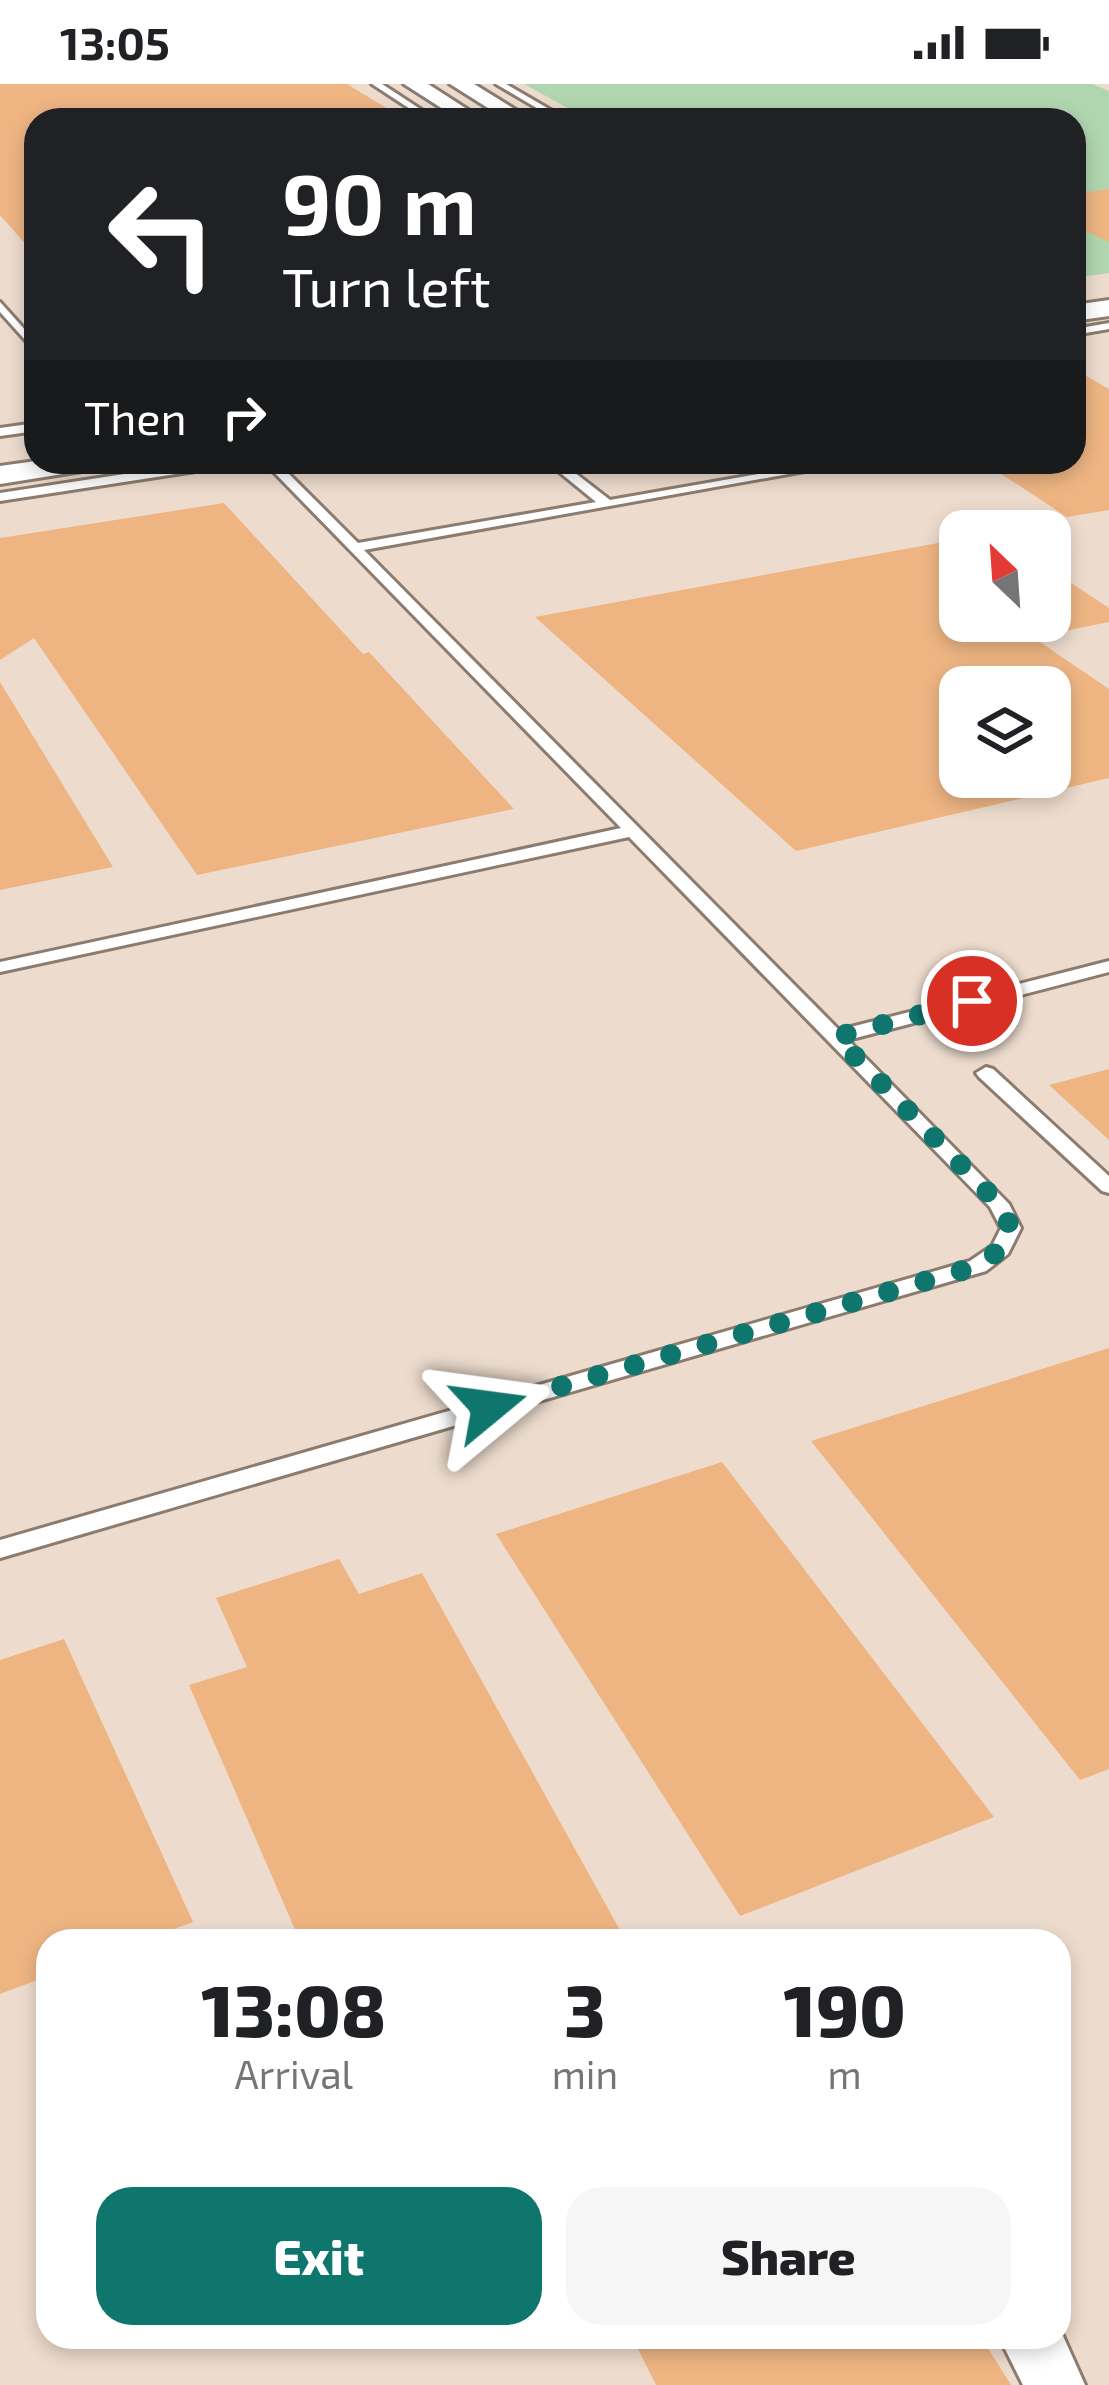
<!DOCTYPE html>
<html lang="en">
<head>
<meta charset="utf-8">
<style>
  :root { --surface:#fff; --page:#f6f6f6; --text:#202124; --muted:#757577; --accent:#0f766e }
  body { margin:0; font-family:"Exo 2",sans-serif; background:var(--page); color:var(--text); height:100vh; display:flex; flex-direction:column; font-size:45px; white-space:nowrap }
  * { box-sizing:border-box; margin:0 }
  p { font-size:39px; color:var(--muted) }
  .icon { flex:none; width:66px; height:66px; fill:none; stroke:currentColor; stroke-width:2; stroke-linecap:round; stroke-linejoin:round }
  .map { position:relative; flex:1; overflow:hidden }
  .panel { position:absolute; left:36px; top:1845px; width:1035px; height:420px; display:flex; flex-direction:column; background:var(--surface); border-radius:36px; box-shadow:0 6px 18px #0003 }
  .panel>* { flex:none }
  .banner { position:absolute; left:24px; top:24px; width:1062px; height:366px; border-radius:36px; box-shadow:0 6px 18px #0003; background:#202124; color:#fff; overflow:hidden }
  .needle { width:78px; rotate:335deg }
  .controls { position:absolute; left:939px; top:426px; display:grid; gap:24px }
  .controls a { display:grid; place-items:center; width:132px; height:132px; border-radius:24px; background:var(--surface); box-shadow:0 6px 18px #0003; font-size:60px }
  .pin { position:absolute; display:grid; place-items:center; width:102px; height:102px; color:#fff; margin:-51px; border:6px solid #fff; border-radius:50%; box-shadow:0 3px 12px #0007 }
  .me { position:absolute; width:132px; margin:-66px; rotate:74deg; stroke-linejoin:round; filter:drop-shadow(0 0 9px #0008) }
  .turn { display:flex; align-items:center; gap:42px; height:252px; padding:0 60px; font-size:54px }
  .turn .icon { width:156px; height:156px; stroke-width:2.5 }
  .turn b { display:block; font-size:84px; line-height:102px }
  .then { display:flex; align-items:center; height:114px; padding:0 60px; background:#0003; gap:24px; font-size:45px }
  .eta { display:flex; justify-content:space-evenly; align-items:center; height:204px; text-align:center }
  .eta b { font-size:72px; font-weight:800; line-height:84px }
  .button { display:flex; gap:24px; margin-top:auto; padding:24px 60px }
  .button a { flex:1; height:138px; border-radius:36px; background:var(--accent); color:#fff; font-size:48px; font-weight:800; line-height:138px; text-align:center }
  .button a+a { background:var(--page); color:var(--text) }
  .status { display:flex; justify-content:space-between; align-items:center; height:84px; padding:0 60px; background:var(--surface); direction:ltr }
  .status svg { height:33px; fill:currentColor }
  .map>svg:first-child { display:block }
  .green { fill:#b0d6af }
  .building { fill:#eeb583; fill-rule:evenodd }
  .lines { fill:none; stroke-linecap:round; stroke-linejoin:round }
  .service-casing { stroke:#8c7c6f; stroke-width:6 }
  .minor-casing { stroke:#8c7c6f; stroke-width:6 }
  .tertiary-casing { stroke:#8c7c6f; stroke-width:6 }
  .service { fill:#fff; fill-rule:evenodd }
  .minor { fill:#fff; fill-rule:evenodd }
  .tertiary { fill:#fff; fill-rule:evenodd }
  .route { stroke:#0f766e; stroke-width:21; stroke-dasharray:0 37.8 }
</style>
</head>
<body>
<div class="status"><b>13:05</b><svg viewBox="0 0 49 12"><path d="M0 12V9h3v3zM5 12V6h3v6zM10 12V3h3v9zM15 12V0h3v12zM26 1h20v11H26zM47 4h2v5h-2z"/></svg></div>
<div class="map">
<svg width="1109" height="2301" viewBox="0 0 1109 2301">
  <rect width="100%" height="100%" fill="#eddcce"/>
  <path class="green" d="M 524,0 L 1092,0 L 1109,7 L 1109,189 L 1074,194 L 1074,36 L 589,36 Z"/>
  <path class="building" d="M 0,0 L 347,0 L 406,36 L 36,36 L 36,172 L 0,131 Z
    M 1109,105 L 1109,158 L 1074,142 L 1074,110 Z
    M 1074,285 L 1109,305 L 1109,426 L 1067,433 L 983,378 L 1074,378 Z
    M 224,419 L 363,570 L 369,568 L 514,725 L 197,791 L 34,554 L 0,576 L 0,454 Z
    M 960,455 L 960,537 L 1009,537 L 1109,605 L 1109,694 L 796,767 L 535,533 ZM 960,603 L 1050,603 L 1050,693 L 960,693 Z
    M 1050,485 L 1109,524 L 1109,538 L 1050,550 Z
    M 0,598 L 113,783 L 0,806 Z
    M 1109,985 L 1109,1056 L 1049,1001 Z
    M 1109,1264 L 1109,1685 L 1080,1696 L 811,1357 Z
    M 722,1378 L 994,1733 L 740,1832 L 496,1450 Z
    M 339,1475 L 359,1510 L 422,1489 L 626,1857 L 300,1857 L 189,1601 L 247,1583 L 216,1514 Z
    M 64,1555 L 193,1838 L 142,1857 L 48,1857 L 48,1892 L 0,1910 L 0,1576 Z
    M 632,2253 L 981,2253 L 1011,2301 L 656,2301 Z"/>
  <g class="lines">
    <defs>
      <path id="service" d="M 372,0 L 382,0 L 437,36 L 427,36 Z
        M 496,0 L 506,0 L 568,36 L 557,36 Z
        M 0,218 L 36,258 L 36,268 L 0,228 Z
        M 1109,239 L 1109,245 L 1074,251 L 1074,245 Z
        M 36,339 L 36,347 L 0,352 L 0,344 Z
        M 203,378 L 234,378 L 228,382 L 0,417 L 0,409 Z
        M 264,378 L 277,378 L 358,459 L 596,418 L 547,378 L 561,378 L 610,416 L 827,378 L 855,378 L 364,466 L 839,946 L 1109,877 L 1109,888 L 848,956 L 1009,1120 L 1021,1144 L 1008,1170 L 986,1187 L 0,1474 L 0,1456 L 970,1177 L 992,1162 L 1001,1144 L 990,1123 L 629,753 L 0,888 L 0,878 L 621,744 Z
        M 653,378 L 693,378 C 684,384 662,384 653,378 Z
        M 986,983 L 993,985 L 1109,1092 L 1109,1109 L 1102,1107 L 979,993 L 976,989 Z"/>
      <path id="minor" d="M 1059,2243 L 1085,2301 L 1023,2301 L 999,2253 L 1059,2253 Z"/>
      <path id="tertiary" d="M 404,0 L 428,0 L 484,36 L 460,36 Z
        M 450,0 L 474,0 L 532,36 L 507,36 Z
        M 1109,216 L 1109,232 L 1074,237 L 1074,221 Z
        M 36,377 L 36,378 L 96,378 L 82,387 L 0,400 L 0,382 Z"/>
    </defs>
    <use href="#service" class="service-casing"/>
    <use href="#minor" class="minor-casing"/>
    <use href="#tertiary" class="tertiary-casing"/>
    <use href="#service" class="service"/>
    <use href="#minor" class="minor"/>
    <use href="#tertiary" class="tertiary"/>
  </g>
  <g class="lines">
    <path class="route" d="M 489,1323 L 978,1182 L 1001,1165 L 1011,1144 L 999,1120 L 836,953 L 972,917"/>
  </g>
</svg>
<div class="controls">
<a><svg class="needle" viewBox="-14 -14 28 28"><path d="M0-13l5 13h-10z" fill="#e53935"/><path d="M0 13l5-13h-10z" fill="#757577"/></svg></a>
<a><svg class="icon" aria-label="layers" viewBox="0 0 24 24"><path d="M12 4l9 5-9 5-9-5zM3 14l9 5 9-5"/></svg></a>
</div>
<div class="pin" style="left:972px;top:917px;background:#d93025"><svg class="icon" aria-label="arrive" viewBox="0 0 24 24"><path d="M6 21V4h12l-3 4 3 4H6"/></svg></div>
<svg class="me" style="left:489px;top:1323px" viewBox="-20 -20 40 40"><path d="M0-17L14 15 0 8-14 15z" fill="#0f766e" stroke="#fff" stroke-width="4"/></svg>
<div class="banner">
<div class="turn"><svg class="icon" aria-label="left" viewBox="0 0 24 24"><path d="M17 20v-9H6M10 6l-5 5 5 5"/></svg><div><b>90 m</b>Turn left</div></div>
<div class="then">Then<svg class="icon" aria-label="right" viewBox="0 0 24 24"><path d="M7 20v-9h11M14 6l5 5-5 5"/></svg></div>
</div>
<section class="panel">
<div class="eta">
<div><b>13:08</b><p>Arrival</p></div>
<div><b>3</b><p>min</p></div>
<div><b>190</b><p>m</p></div>
</div>
<div class="button"><a>Exit</a><a>Share</a></div>
</section>
</div>
</body>
</html>
